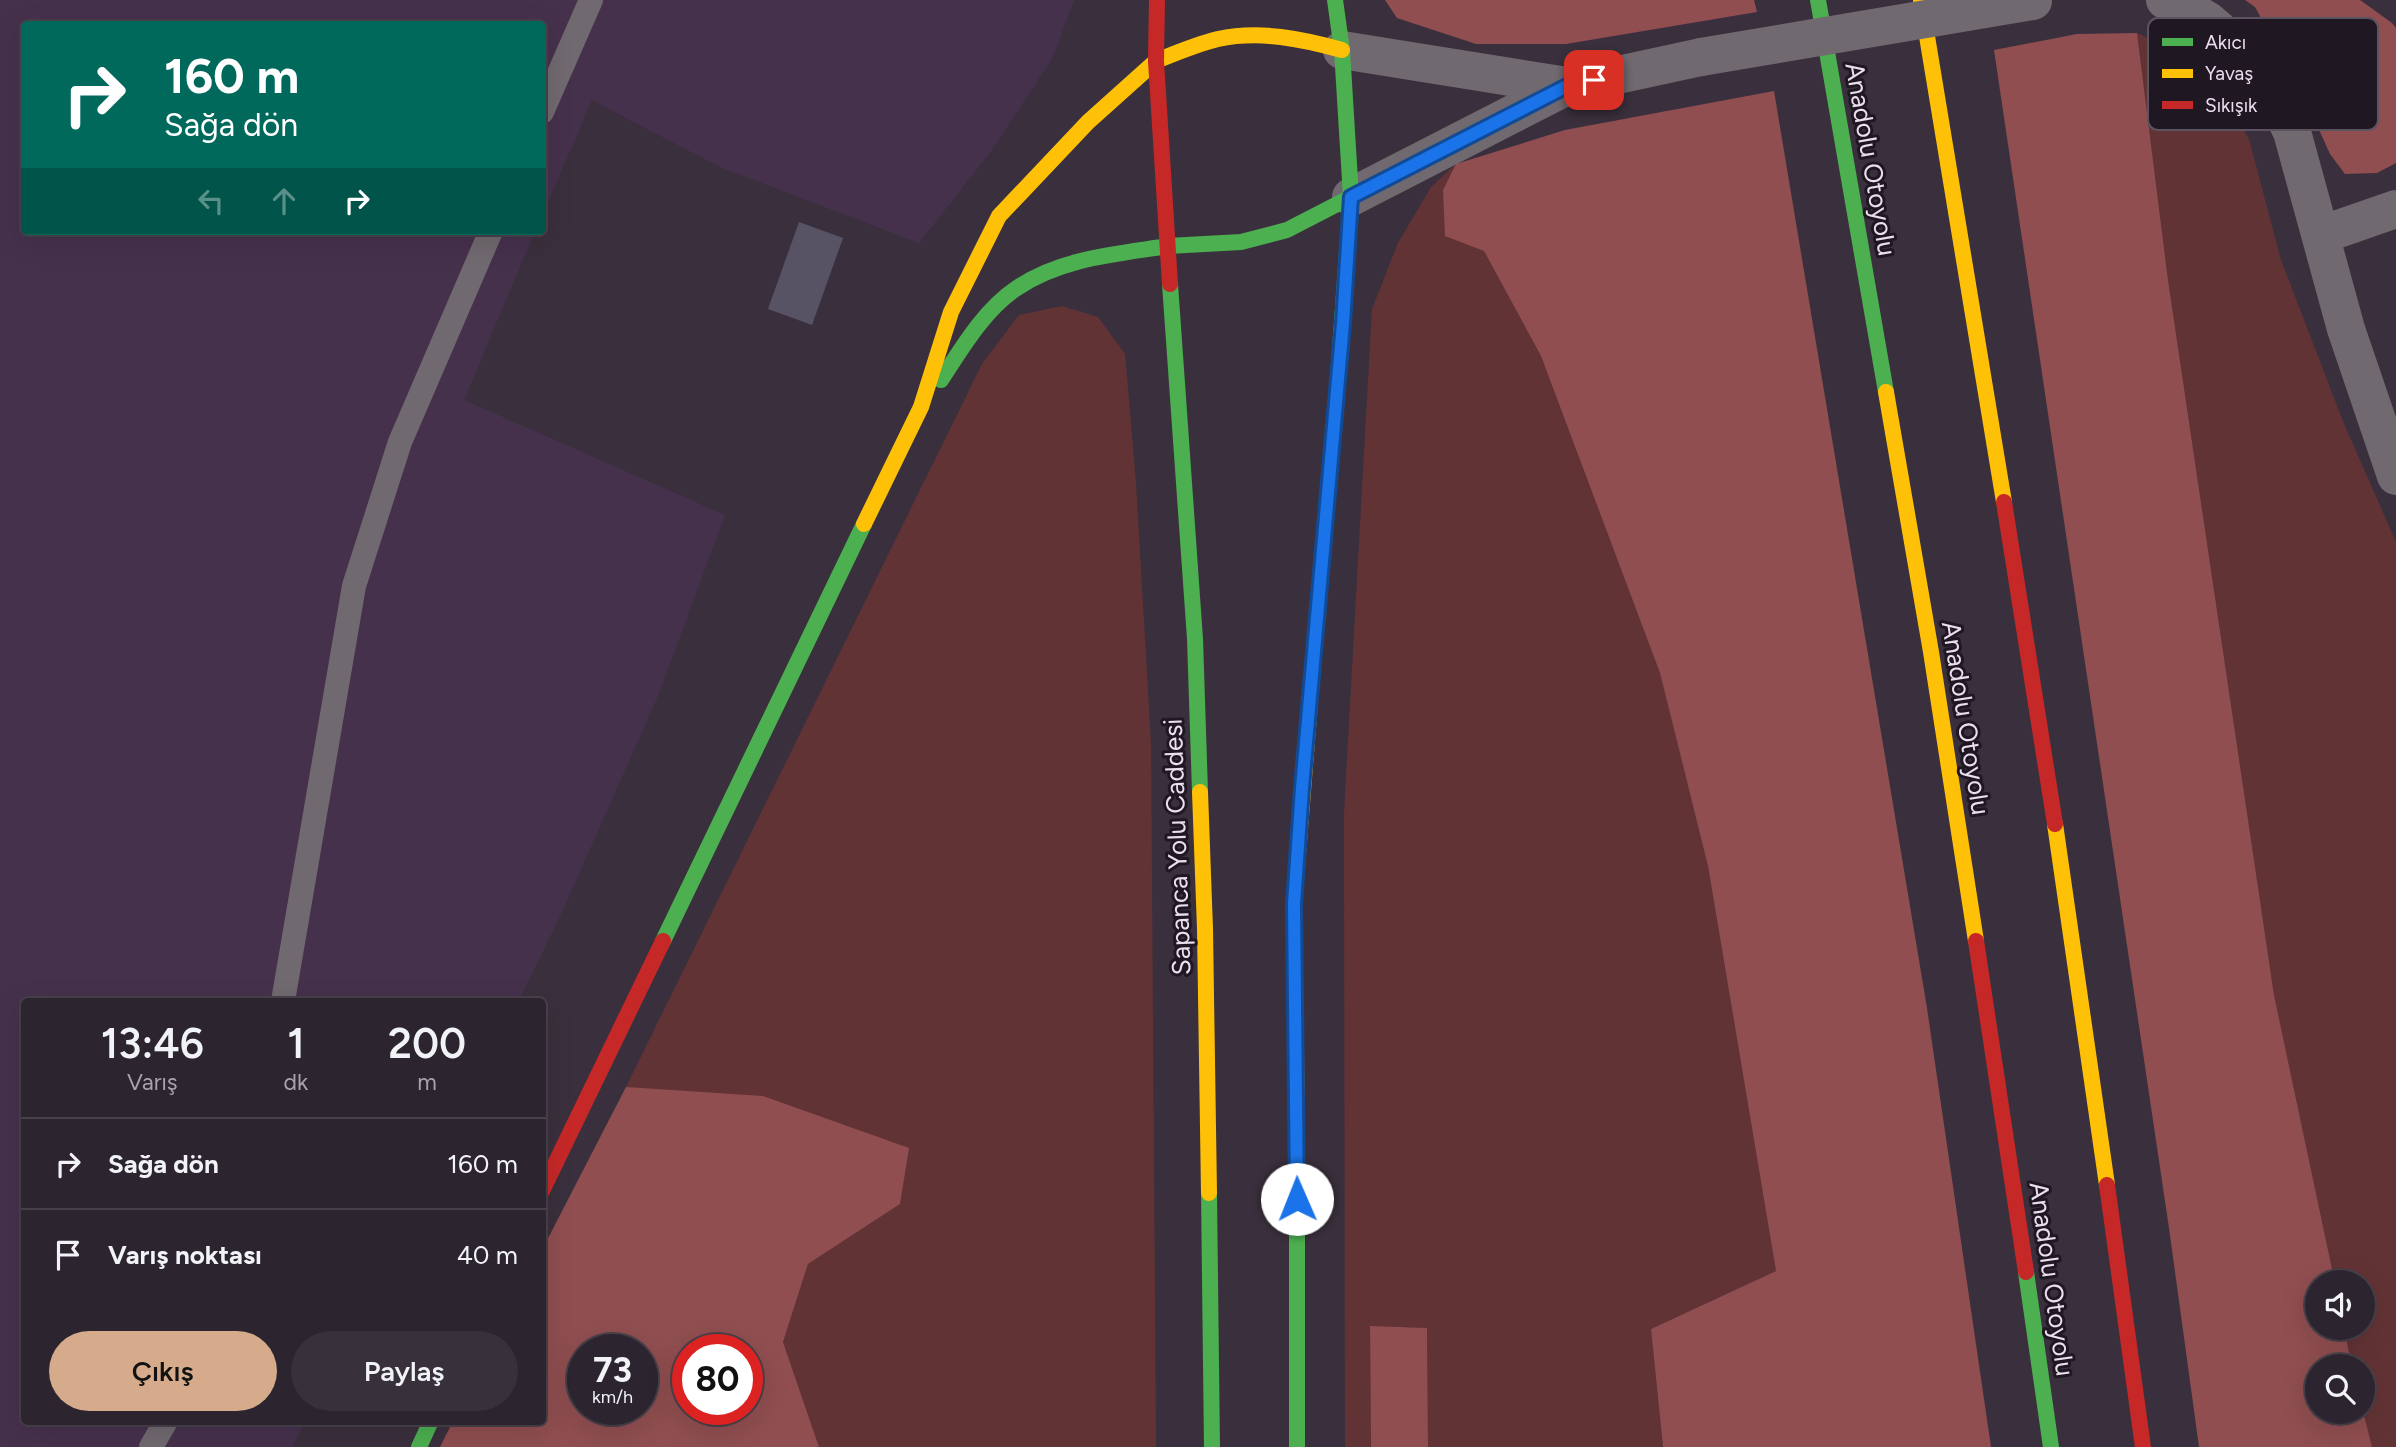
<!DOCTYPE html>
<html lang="tr">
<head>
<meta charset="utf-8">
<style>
  :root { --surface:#2c242e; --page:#38303a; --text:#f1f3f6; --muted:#a6a4aa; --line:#48414a; --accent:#d6ab8b }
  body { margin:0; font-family:Figtree,sans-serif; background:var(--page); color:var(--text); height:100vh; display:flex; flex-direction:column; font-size:26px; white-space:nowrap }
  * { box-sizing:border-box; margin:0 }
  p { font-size:23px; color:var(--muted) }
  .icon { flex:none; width:38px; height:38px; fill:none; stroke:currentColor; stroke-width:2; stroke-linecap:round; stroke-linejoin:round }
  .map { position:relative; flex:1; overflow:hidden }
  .side { position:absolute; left:21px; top:998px; width:525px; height:427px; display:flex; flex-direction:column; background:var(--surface); border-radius:7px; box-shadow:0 7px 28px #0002,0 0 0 2px var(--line) }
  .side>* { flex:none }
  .top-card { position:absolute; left:21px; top:21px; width:525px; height:214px; border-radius:7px; box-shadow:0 7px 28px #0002,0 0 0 2px var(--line); background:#00695c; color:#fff; overflow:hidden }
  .buttons { position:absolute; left:2305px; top:1270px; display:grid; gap:14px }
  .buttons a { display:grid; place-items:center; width:70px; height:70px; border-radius:50%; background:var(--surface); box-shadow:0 7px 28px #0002,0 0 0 2px var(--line); font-size:35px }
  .speed { position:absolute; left:567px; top:1334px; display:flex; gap:14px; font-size:35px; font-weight:700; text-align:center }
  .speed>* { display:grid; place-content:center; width:91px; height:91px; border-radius:50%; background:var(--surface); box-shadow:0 7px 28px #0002,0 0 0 2px var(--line); line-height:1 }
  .speed small { font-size:18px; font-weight:400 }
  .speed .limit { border:10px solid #d22; background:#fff; color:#111 }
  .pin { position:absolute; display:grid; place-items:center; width:60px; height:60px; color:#fff; margin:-30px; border-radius:14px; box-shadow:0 4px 10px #0006 }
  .me { position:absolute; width:77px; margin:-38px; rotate:359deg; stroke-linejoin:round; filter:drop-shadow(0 0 5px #0008) }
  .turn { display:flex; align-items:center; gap:24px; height:147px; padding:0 28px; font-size:32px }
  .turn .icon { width:91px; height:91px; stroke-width:2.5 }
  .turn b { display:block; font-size:49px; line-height:60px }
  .lanes { display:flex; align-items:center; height:66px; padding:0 28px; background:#0003; justify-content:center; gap:35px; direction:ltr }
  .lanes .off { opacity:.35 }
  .eta { display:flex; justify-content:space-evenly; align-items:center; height:119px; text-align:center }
  .eta b { font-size:42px; font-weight:600; line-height:49px }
  .cta { display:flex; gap:14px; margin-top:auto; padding:14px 28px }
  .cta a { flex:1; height:80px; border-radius:42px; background:var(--accent); color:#111; font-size:28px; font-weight:600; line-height:80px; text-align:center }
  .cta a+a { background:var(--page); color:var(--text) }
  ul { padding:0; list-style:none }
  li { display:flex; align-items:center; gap:21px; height:91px; padding:0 28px; border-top:2px solid var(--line) }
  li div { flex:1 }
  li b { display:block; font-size:26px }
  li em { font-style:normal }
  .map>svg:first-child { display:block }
  .built { fill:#46314d }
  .green { fill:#623335 }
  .forest { fill:#904e50; fill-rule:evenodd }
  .building { fill:#575264 }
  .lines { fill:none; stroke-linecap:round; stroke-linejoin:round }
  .lane { stroke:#70696f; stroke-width:24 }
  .street { stroke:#70696f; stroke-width:38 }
  .fast { stroke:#4caf50; stroke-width:16 }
  .slow { stroke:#ffc107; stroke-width:16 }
  .jam { stroke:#c62828; stroke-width:16 }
  .street-bridge { stroke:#70696f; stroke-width:38 }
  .route-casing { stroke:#114b97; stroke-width:18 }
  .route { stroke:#1a73e8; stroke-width:12 }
  .labels { text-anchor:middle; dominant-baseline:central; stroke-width:6; stroke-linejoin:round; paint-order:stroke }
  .street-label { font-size:26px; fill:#ebdfef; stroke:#1f1722 }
  .key { fill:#1f1722; stroke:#5c5360; stroke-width:2 }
  .key-label { font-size:19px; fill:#ebdfef }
</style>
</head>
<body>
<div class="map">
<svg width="2396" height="1447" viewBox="0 0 2396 1447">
  <rect width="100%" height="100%" fill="#3a303d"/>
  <path class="built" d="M 0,0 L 1074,0 L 1053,57 L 1030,92 L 991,151 L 919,243 L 720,167 L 592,100 L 543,214 L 542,24 L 24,24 L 24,231 L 535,231 L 464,400 L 725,515 L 658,696 L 561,914 L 519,1001 L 24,1001 L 24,1421 L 306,1421 L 292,1447 L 0,1447 Z"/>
  <path class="green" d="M 2137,33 L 2204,63 L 2249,139 L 2281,260 L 2344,424 L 2396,542 L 2396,1447 L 2372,1447 L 2363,1411 L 2362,1367 L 2352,1367 L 2344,1328 L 2362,1328 L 2362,1283 L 2335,1283 L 2274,995 L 2168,280 Z
    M 1456,164 L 1484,251 L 1541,356 L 1660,673 L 1708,866 L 1776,1271 L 1651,1329 L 1663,1447 L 1428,1447 L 1427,1328 L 1370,1327 L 1371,1447 L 1345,1447 L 1344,814 L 1372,309 L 1398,243 L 1431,187 Z
    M 1062,306 L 1098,317 L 1125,354 L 1136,483 L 1151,744 L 1156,1447 L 819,1447 L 783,1342 L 808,1264 L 900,1204 L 626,1087 L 982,364 L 1019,315 Z"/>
  <path class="forest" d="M 1385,0 L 1754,0 L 1757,12 L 1566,44 L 1476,44 L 1397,18 Z
    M 2245,0 L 2360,0 L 2392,23 L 2396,28 L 2396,163 L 2377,173 L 2345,174 L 2330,154 L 2302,92 L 2255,7 Z
    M 2137,33 L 2168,280 L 2274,995 L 2335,1283 L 2317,1283 L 2317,1328 L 2344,1328 L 2352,1367 L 2317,1367 L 2317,1412 L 2363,1411 L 2372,1447 L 2199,1447 L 2169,1228 L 1994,50 L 2077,34 Z
    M 1774,91 L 1927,1008 L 1991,1447 L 1663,1447 L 1651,1329 L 1776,1271 L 1708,866 L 1660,673 L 1541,356 L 1484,251 L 1445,236 L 1443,190 L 1456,164 L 1565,130 Z
    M 626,1087 L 763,1096 L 909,1148 L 900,1204 L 808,1264 L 783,1342 L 819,1447 L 440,1447 L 453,1421 L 542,1421 L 543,1248 ZM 583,1349 L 642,1349 L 642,1409 L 583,1409 ZM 688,1349 L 747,1349 L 747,1409 L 688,1409 Z
    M 1370,1326 L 1427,1328 L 1428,1447 L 1371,1447 Z"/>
  <path class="building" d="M 799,222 L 843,238 L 812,325 L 768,309 Z"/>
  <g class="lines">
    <path class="lane" d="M 542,112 L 591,0
      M 283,1001 L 354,586 L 400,442 L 491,231
      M 151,1447 L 166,1421"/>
    <path class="street" d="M 2165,0 L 2182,6 L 2207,20 L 2235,44 L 2257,67 L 2275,97 L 2292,132 L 2346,329 L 2396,476
      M 1342,50 L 1567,86
      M 1351,197 L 1567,86 L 1701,57
      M 2321,235 L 2396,209"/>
    <path class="fast" d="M 1335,0 L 1342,50 L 1351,197 L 1336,404
      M 1818,0 L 1886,392
      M 1168,246 L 1241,242 L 1287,230 L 1351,197
      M 1170,284 L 1195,639 L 1200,792
      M 941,380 C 962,348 984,310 1017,288 C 1061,258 1117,254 1168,246
      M 663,941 L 864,524
      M 1297,1128 L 1297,1447
      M 1209,1193 L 1212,1447
      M 2026,1272 L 2051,1447
      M 419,1447 L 431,1421"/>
    <path class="slow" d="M 1921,0 L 2004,502
      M 1156,61 C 1176,53 1197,44 1218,39 C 1260,30 1302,39 1342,50
      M 1886,392 L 1931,652 L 1976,941
      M 864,524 L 921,407 L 951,312 L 999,216 L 1088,122 L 1156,61
      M 1200,792 L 1205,929 L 1209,1193
      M 2055,824 L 2107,1185
      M 1297,1128 L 1294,904 L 1316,627"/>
    <path class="jam" d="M 1157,0 L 1156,61 L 1170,284
      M 2004,502 L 2055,824
      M 1316,627 L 1336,404
      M 1976,941 L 2026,1272
      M 2107,1185 L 2143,1447
      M 542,1191 L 663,941"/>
    <path class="street-bridge" d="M 1701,57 L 2033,1"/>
  </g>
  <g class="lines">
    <defs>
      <path id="route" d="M 1297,1199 L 1294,904 L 1302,788 L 1343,323 L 1351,197 L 1567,86 L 1594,80"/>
    </defs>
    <use href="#route" class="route-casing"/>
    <use href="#route" class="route"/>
  </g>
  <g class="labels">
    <g class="street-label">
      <text transform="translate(1871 159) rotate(80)">Anadolu Otoyolu</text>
      <text transform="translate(1966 718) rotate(81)">Anadolu Otoyolu</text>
      <text transform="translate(1177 847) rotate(-92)">Sapanca Yolu Caddesi</text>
      <text transform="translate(2052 1279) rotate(82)">Anadolu Otoyolu</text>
    </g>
  </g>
  <rect x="2148" y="18" width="230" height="112" rx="10" class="key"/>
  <rect x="2162" y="38" width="31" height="8" fill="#4caf50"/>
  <rect x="2162" y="69" width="31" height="9" fill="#ffc107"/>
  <rect x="2162" y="101" width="31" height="8" fill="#c62828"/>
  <g class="key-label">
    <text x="2205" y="49">Akıcı</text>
    <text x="2205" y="80">Yavaş</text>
    <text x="2205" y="112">Sıkışık</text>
  </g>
</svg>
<div class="buttons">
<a><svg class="icon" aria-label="sound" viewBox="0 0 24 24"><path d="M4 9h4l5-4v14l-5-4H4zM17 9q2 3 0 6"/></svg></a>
<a><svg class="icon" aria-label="search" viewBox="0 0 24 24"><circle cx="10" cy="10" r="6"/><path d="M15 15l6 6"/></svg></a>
</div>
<div class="speed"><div>73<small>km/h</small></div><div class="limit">80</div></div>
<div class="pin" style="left:1594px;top:80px;background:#d93025"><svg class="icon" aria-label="arrive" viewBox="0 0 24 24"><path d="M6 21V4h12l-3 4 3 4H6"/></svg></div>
<svg class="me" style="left:1297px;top:1199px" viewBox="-20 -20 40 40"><circle r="19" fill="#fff"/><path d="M0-13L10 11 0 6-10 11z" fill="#1a73e8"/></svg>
<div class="top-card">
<div class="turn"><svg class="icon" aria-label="right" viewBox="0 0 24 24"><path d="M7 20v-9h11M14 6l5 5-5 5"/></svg><div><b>160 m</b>Sağa dön</div></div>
<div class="lanes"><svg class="icon off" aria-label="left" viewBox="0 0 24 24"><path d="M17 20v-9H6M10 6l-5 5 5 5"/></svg><svg class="icon off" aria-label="ahead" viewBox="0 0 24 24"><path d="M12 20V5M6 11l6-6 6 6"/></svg><svg class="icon" aria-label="right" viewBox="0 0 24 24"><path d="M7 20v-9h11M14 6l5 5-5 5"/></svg></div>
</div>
<section class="side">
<div class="eta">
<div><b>13:46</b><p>Varış</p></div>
<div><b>1</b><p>dk</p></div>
<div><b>200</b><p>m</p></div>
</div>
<ul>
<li><svg class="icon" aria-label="right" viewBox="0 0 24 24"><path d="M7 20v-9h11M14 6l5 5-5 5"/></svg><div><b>Sağa dön</b></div><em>160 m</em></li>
<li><svg class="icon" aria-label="arrive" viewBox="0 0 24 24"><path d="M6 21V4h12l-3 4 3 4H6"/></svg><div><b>Varış noktası</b></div><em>40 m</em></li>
</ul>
<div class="cta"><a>Çıkış</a><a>Paylaş</a></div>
</section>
</div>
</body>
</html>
